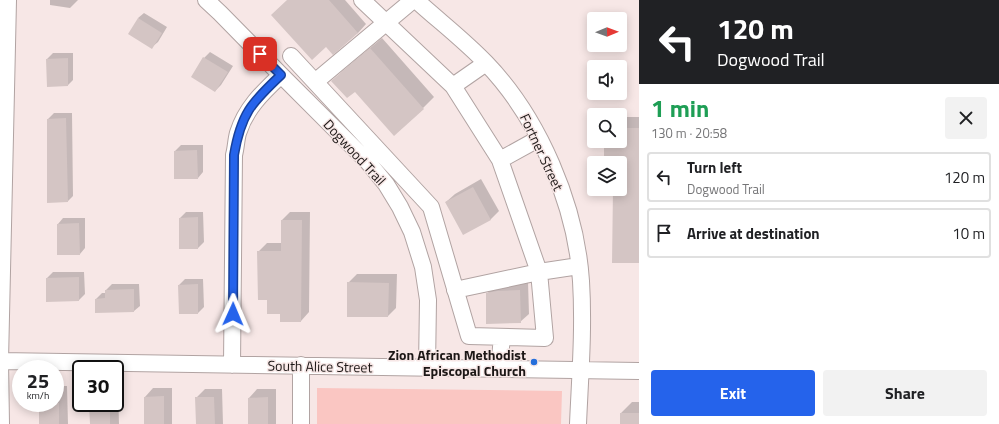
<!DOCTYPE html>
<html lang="en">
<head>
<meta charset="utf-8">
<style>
  :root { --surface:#fff; --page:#f2f2f2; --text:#202124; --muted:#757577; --line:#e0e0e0; --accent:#2563eb }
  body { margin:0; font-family:"Titillium Web",sans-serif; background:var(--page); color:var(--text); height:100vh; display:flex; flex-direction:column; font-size:15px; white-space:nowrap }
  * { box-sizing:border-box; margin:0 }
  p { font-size:13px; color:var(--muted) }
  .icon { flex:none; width:22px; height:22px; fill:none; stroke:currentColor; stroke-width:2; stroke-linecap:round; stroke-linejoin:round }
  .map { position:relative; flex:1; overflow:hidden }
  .drawer { display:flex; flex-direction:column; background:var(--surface); width:360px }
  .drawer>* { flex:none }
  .top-card { background:#202124; color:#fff; overflow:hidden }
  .needle { width:26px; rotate:89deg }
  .tools { position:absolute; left:587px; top:12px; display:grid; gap:8px }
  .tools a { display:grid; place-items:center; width:40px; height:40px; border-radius:4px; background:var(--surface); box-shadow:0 2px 10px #0003; font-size:20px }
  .speed { position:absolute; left:12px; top:360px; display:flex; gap:8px; font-size:20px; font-weight:700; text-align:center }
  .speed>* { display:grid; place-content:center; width:52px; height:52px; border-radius:50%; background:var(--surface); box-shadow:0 2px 10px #0003; line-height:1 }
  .speed small { font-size:10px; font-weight:400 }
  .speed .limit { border:2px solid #111; border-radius:6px; background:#fff; color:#111 }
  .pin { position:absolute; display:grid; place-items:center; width:34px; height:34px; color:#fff; margin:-17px; border-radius:8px; box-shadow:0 2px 6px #0006 }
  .me { position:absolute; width:44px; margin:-22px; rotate:1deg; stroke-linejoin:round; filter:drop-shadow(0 0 3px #0008) }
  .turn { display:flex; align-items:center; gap:14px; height:84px; padding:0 12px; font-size:18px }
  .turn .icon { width:52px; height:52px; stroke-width:2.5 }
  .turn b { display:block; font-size:28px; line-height:34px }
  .round { display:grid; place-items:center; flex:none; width:42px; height:42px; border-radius:4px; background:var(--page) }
  .summary { display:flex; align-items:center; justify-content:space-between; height:68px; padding:0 12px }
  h1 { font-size:24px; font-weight:700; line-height:30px; color:#1e9e55 }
  .primary-button { display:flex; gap:8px; margin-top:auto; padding:8px 12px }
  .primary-button a { flex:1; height:46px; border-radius:4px; background:var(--accent); color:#fff; font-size:16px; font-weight:700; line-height:46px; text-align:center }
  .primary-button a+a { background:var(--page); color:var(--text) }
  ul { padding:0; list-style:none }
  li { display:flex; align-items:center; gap:12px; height:50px; margin:0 8px 6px; padding:0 4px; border:2px solid var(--line); border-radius:4px }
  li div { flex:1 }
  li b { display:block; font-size:15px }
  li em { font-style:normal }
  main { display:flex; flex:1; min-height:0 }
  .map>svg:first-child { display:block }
  .green { fill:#fac6c2 }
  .shadow { fill:#0003 }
  .building { fill:#d4c5c4 }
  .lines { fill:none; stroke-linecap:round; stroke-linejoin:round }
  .minor-casing { stroke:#b1a3a2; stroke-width:18 }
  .minor { stroke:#fff; stroke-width:16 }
  .route-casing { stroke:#184099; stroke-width:10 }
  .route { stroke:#2563eb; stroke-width:7 }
  .poi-dot { fill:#256fdb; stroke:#f7e7e6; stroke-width:1.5 }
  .labels { text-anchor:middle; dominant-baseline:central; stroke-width:3; stroke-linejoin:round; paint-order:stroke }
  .street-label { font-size:14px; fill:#1c1716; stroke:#f7e7e6 }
  .poi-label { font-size:14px; font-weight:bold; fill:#1c1716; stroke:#f7e7e6; text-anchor:end }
</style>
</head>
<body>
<main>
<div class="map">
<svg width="639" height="424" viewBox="0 0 639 424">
  <rect width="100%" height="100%" fill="#f7e7e6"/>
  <path class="green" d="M 317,388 L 562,391 L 561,424 L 317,424 Z"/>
  <path class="shadow" d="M 50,0 L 78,0 L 70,8 L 50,5 Z
    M 288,0 L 345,0 L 366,24 L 358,33 L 326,46 Z
    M 144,13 L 167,27 L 158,42 L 152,47 L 138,18 Z
    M 382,38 L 434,97 L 423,108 L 355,90 L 333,81 L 344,70 Z
    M 210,52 L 233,66 L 221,85 L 215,91 L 204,58 Z
    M 53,53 L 73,53 L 73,80 L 68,85 L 47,59 Z
    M 54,113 L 72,113 L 73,196 L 67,202 L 48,119 Z
    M 620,117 L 639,117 L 639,262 L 614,189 L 620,189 L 620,163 L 605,163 L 605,141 L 620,141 Z
    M 181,145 L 203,145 L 203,172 L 198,178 L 175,151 Z
    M 481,179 L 499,211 L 490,220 L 446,202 L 455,194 Z
    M 186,212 L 203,212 L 204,242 L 198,248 L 180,218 Z
    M 290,212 L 310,212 L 309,312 L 301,321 L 281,313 L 268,299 L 258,252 L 267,243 L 282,243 L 282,220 Z
    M 63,218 L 85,218 L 85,248 L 80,254 L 58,224 Z
    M 53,272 L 84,272 L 85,294 L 79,300 L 47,301 L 47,278 Z
    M 357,274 L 397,274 L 396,308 L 388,316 L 348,283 Z
    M 185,279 L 203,279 L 204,307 L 198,313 L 179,285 Z
    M 528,282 L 529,314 L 520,322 L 487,294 L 495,285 Z
    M 112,284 L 139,284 L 140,306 L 134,311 L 96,299 L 102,293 L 106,293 L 106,290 Z
    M 55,386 L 67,386 L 68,424 L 40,424 L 40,403 L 55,403 Z
    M 115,387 L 118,387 L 119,424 L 91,424 L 90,403 L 115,403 Z
    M 153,388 L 172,388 L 172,424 L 145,424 L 145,397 Z
    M 205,389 L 222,389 L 223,424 L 197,424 L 196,398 Z
    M 257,389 L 276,389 L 276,424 L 249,424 L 249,398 Z
    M 632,402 L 639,402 L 639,424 L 621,424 L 621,413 Z"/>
  <path class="building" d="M 287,0 L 329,0 L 358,33 L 333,55 L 326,47 L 312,60 L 271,15 Z
    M 138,18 L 162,33 L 152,49 L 128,34 Z
    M 370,48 L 424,109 L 394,136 L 355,92 L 347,98 L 331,81 Z
    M 203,57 L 228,72 L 215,92 L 191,77 Z
    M 68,58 L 68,86 L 47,87 L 46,59 Z
    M 66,118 L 68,202 L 47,203 L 47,119 Z
    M 620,128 L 639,128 L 639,263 L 612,263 L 613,189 L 620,189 L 620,163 L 604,163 L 604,141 L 620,141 Z
    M 197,150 L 198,179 L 174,179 L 174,151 Z
    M 473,187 L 491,220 L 463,235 L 445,202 Z
    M 198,217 L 198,249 L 179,249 L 179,218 Z
    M 281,220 L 302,220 L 301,322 L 280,322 L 280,314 L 267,314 L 267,300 L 258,300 L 257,251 L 281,251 Z
    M 79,223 L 80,255 L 57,255 L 57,224 Z
    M 79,277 L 79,301 L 46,302 L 46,278 Z
    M 347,282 L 389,283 L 388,317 L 347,317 Z
    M 198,284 L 198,314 L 179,314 L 178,285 Z
    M 134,289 L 134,312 L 95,313 L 95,299 L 105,298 L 105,290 Z
    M 520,290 L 521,323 L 486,324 L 486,293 L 497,291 Z
    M 164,396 L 164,424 L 144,424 L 144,397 Z
    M 195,397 L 214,397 L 215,424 L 196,424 Z
    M 268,397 L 268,424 L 248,424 L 248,398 Z
    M 39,403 L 59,403 L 59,424 L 39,424 Z
    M 89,403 L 110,403 L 110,424 L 90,424 Z
    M 620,413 L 639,413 L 639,424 L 620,424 Z"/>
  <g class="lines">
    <defs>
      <path id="minor" d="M 206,0 L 220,13 L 281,75 L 368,162 L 386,184 L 400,207 L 412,232 L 423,267 L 428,300 L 427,367
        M 416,0 C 439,21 464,40 486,63 C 539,118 576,205 581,281 C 584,329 580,377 578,424
        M 291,56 L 431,207 L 469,336 L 545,338 L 539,272 L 500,160 L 453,86 L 362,0
        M 315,82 L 413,0
        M 453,86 L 486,63
        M 500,160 L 538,139
        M 455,290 L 539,272 L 579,266
        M 0,361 L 639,371
        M 232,365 L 234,155 C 236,148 236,140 238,133 C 246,108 262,93 281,75
        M 301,365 L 301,424
        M 499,368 L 502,337
        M 1,424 L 0,361 L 8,0"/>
    </defs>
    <use href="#minor" class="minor-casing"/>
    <use href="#minor" class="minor"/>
  </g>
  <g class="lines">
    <defs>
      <path id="route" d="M 233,314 L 234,155 C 241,114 251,103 281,75 L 260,54"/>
    </defs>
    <use href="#route" class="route-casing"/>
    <use href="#route" class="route"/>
  </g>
  <circle class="poi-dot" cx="534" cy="362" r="4"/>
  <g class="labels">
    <g class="street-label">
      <text transform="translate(355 152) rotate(47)">Dogwood Trail</text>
      <text transform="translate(542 152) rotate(65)">Fortner Street</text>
      <text transform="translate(320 366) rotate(1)">South Alice Street</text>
    </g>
    <g class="poi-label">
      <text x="526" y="354">Zion African Methodist<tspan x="526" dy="16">Episcopal Church</tspan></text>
    </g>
  </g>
</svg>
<div class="tools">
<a><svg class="needle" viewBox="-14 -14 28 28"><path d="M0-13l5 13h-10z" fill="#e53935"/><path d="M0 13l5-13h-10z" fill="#757577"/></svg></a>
<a><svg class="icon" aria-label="sound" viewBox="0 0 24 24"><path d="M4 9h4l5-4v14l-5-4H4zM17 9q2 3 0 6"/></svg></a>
<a><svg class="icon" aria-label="search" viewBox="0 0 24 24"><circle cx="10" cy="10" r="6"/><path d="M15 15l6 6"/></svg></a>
<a><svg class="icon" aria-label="layers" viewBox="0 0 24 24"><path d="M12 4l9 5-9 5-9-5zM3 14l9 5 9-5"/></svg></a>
</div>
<div class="speed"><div>25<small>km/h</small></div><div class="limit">30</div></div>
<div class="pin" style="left:260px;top:54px;background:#d93025"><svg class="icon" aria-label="arrive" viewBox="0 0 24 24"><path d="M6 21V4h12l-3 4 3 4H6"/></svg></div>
<svg class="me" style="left:233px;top:314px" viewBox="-20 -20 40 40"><path d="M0-17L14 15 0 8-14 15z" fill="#2563eb" stroke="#fff" stroke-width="4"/></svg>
</div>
<section class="drawer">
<div class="top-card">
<div class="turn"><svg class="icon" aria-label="left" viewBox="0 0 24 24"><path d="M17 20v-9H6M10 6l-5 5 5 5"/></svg><div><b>120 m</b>Dogwood Trail</div></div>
</div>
<div class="summary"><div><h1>1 min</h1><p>130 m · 20:58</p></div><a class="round"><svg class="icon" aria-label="close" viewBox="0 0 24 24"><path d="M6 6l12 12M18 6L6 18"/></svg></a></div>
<ul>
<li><svg class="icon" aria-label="left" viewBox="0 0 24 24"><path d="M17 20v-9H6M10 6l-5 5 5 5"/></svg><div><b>Turn left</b><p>Dogwood Trail</p></div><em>120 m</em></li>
<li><svg class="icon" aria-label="arrive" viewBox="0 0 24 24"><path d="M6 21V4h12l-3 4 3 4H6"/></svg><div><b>Arrive at destination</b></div><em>10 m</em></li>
</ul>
<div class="primary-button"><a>Exit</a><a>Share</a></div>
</section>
</main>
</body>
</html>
